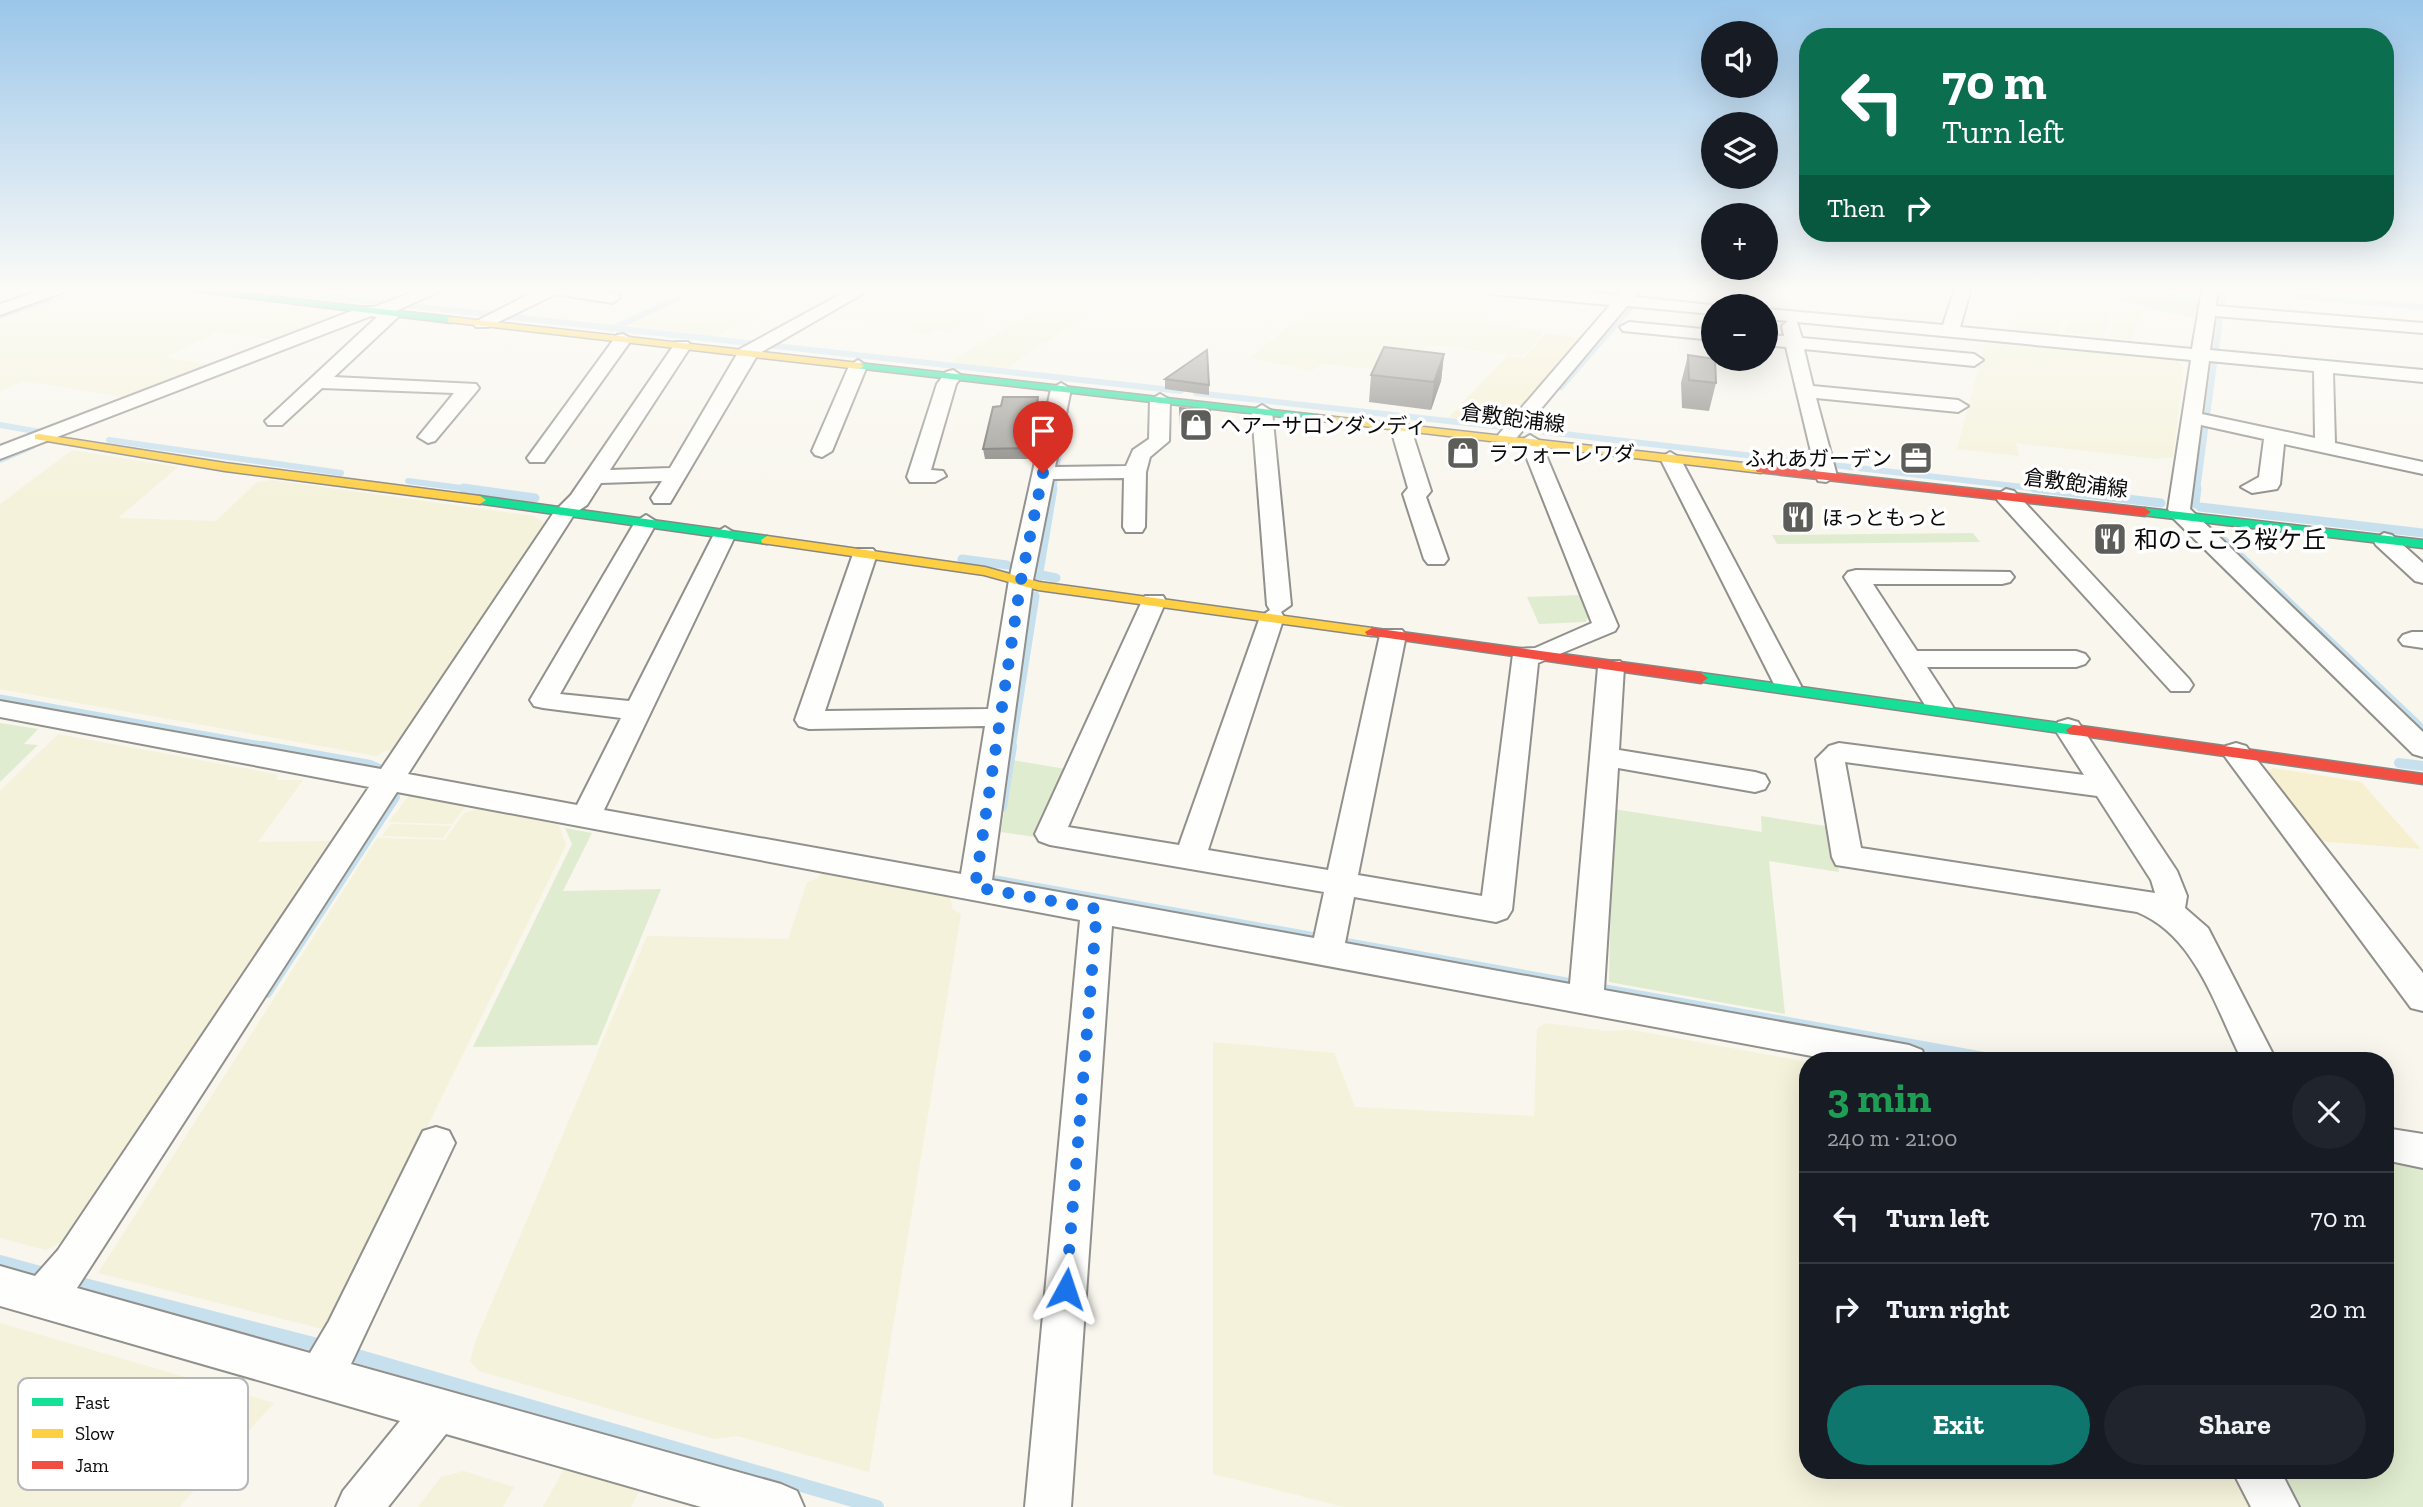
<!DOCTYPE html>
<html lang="en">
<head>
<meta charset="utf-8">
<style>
  :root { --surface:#171b24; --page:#20242c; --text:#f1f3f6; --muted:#9ea1a6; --line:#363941; --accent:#0f766e }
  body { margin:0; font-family:"Zilla Slab","Noto Sans JP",serif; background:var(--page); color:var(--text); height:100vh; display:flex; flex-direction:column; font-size:26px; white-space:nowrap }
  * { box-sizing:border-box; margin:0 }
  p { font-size:23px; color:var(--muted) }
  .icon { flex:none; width:38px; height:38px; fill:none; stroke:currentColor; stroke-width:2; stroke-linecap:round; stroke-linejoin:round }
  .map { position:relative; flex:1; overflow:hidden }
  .drawer { position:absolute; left:1799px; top:1052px; width:595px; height:427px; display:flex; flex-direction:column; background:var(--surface); border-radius:28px; box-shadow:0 7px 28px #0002 }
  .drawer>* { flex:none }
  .banner { position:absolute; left:1799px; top:28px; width:595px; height:214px; border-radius:28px; box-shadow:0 7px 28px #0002; background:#0b6e4f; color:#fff; overflow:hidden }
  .tools { position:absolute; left:1701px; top:21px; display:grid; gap:14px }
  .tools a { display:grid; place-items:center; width:77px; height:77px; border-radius:50%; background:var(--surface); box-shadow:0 7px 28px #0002; font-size:35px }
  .pin { position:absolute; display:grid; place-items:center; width:60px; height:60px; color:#fff; margin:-72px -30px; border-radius:50% 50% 50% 0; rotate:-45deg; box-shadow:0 0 7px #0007 }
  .pin .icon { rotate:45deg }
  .me { position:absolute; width:77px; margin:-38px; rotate:5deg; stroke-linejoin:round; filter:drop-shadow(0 0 5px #0008) }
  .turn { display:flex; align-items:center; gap:24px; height:147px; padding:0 28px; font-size:32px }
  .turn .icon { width:91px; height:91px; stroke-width:2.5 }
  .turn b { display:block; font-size:49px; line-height:60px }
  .then { display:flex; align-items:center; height:66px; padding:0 28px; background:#0003; gap:14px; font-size:26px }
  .round { display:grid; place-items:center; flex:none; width:74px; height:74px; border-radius:37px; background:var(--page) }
  .overview { display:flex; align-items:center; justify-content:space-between; height:119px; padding:0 28px }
  h1 { font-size:42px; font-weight:700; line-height:52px; color:#1e9e55 }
  .action { display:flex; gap:14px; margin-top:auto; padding:14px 28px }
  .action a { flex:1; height:80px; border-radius:42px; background:var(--accent); color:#fff; font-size:28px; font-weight:700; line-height:80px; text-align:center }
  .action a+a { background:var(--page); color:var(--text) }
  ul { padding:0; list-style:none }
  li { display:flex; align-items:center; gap:21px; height:91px; padding:0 28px; border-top:2px solid var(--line) }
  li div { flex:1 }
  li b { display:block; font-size:26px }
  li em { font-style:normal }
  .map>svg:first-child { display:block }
  .farmland { fill:#f4f2da }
  .green { fill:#e0eccf }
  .sand { fill:#f6efd0 }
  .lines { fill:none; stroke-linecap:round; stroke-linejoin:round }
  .stream-far3 { stroke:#c7e0ee; stroke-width:6 }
  .stream-far2 { stroke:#c7e0ee; stroke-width:9 }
  .stream-far1 { stroke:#c7e0ee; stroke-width:10 }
  .stream { stroke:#c7e0ee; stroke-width:14 }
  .street-casing { stroke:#91908c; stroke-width:4 }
  .fast-casing { stroke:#888783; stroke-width:3 }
  .slow-casing { stroke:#888783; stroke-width:3 }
  .jam-casing { stroke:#888783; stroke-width:3 }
  .street { fill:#fefefc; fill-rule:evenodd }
  .fast { fill:#16e098; fill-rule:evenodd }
  .slow { fill:#ffcf43; fill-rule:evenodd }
  .jam { fill:#f24e42; fill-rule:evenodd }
  .wall { fill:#84837e }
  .shaded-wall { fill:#6c6a67 }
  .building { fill:#9a9893; stroke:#6c6a67; stroke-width:2 }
  .route { stroke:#1a73e8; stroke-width:12; stroke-dasharray:0 21.6 }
  .labels { text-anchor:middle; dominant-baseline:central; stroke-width:7; stroke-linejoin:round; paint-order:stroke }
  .far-street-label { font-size:21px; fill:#0a0a0a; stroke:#fff }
  .far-poi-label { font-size:21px; fill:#0a0a0a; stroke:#fff; text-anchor:start }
  .poi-label { font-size:24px; fill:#0a0a0a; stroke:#fff; text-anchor:start }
  .key { fill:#fff; stroke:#b6b6b6; stroke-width:2 }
  .key-label { font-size:19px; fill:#0a0a0a }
</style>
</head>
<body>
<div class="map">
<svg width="2423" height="1507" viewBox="0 0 2423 1507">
  <rect width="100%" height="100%" fill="#f8f6ed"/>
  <path class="farmland" d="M 101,289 L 123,289 L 343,315 L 276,340 L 218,332 L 166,357 L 211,365 L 122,397 L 23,381 L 0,391 L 0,320 Z
    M 704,289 L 812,289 L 715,337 L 627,324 Z
    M 878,289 L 954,289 L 890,325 L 833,313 Z
    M 959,289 L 977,289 L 1015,298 L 971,324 L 963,322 L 947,332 L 935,329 L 924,335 L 910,331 L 912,326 L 896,324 Z
    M 1071,289 L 1126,289 L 1006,369 L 950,362 Z
    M 1336,289 L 1383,289 L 1491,301 L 1496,304 L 1485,323 L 1542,331 L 1541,337 L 1522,356 L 1428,345 L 1399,372 L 1322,364 L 1311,371 L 1249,358 Z
    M 1763,289 L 1949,289 L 1935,327 L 1845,319 L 1854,305 Z
    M 2026,289 L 2069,289 L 2057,338 L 2012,334 Z
    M 2074,289 L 2113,292 L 2103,338 L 2065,332 Z
    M 2119,306 L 2141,310 L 2132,340 L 2109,337 Z
    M 1986,341 L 2176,359 L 2184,368 L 2173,457 L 2156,459 L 2016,443 L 2019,456 L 1957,449 Z
    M 72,450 L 178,467 L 118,518 L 216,521 L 257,482 L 271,480 L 534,516 L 544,523 L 544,529 L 394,750 L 385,751 L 377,756 L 0,689 L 0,504 Z
    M 58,734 L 276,774 L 277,780 L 303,780 L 258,842 L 333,841 L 61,1242 L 46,1250 L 0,1238 L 0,791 Z
    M 409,795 L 466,806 L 452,824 L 389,822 Z
    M 479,808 L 558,823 L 566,845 L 327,1330 L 98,1273 L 377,838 L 445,840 L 464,813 Z
    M 391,824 L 451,826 L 443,838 L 382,836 Z
    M 825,870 L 950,896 L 953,910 L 961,914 L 869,1472 L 737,1436 L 714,1439 L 479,1371 L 470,1361 L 476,1340 L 647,936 L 788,939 L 807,882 L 817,879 Z
    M 1545,1023 L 1607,1031 L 1632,1030 L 1808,1062 L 1808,1470 L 2238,1470 L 2259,1507 L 1344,1507 L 1213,1474 L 1213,1042 L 1334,1053 L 1355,1107 L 1534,1116 L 1537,1029 Z
    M 0,1323 L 274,1403 L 179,1507 L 0,1507 Z
    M 564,1469 L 640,1490 L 631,1507 L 543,1507 Z
    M 464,1471 L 514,1487 L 503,1507 L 418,1507 L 441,1477 Z"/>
  <path class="green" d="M 2124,289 L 2145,289 L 2198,299 L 2194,318 L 2121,301 Z
    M 1973,533 L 1980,542 L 1777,544 L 1772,535 Z
    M 1582,595 L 1591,613 L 1585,622 L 1539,624 L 1527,597 Z
    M 0,723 L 38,729 L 24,744 L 38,745 L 0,782 Z
    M 1012,760 L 1066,769 L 1035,837 L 1001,832 Z
    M 1613,809 L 1762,832 L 1761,816 L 1832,827 L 1839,872 L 1769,861 L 1785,1014 L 1609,982 Z
    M 565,828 L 592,833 L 563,891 L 661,889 L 597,1045 L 473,1047 L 572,844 Z
    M 2385,1157 L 2423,1164 L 2423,1507 L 2298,1507 L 2276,1470 L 2385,1470 Z"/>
  <path class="sand" d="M 1546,333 L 1581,338 L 1506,423 L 1448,418 L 1507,356 L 1524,358 Z
    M 2273,768 L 2361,782 L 2421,849 L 2316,841 L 2265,772 Z"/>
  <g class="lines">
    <path class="stream-far3" d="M 260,289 L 1181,391
      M 1447,289 L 1483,293
      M 2224,290 L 2423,307
      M 1638,298 L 1645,289
      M 410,304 L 448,289
      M 0,316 L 83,289
      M 612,329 L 697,289
      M 1561,387 L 1634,304
      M 1196,393 L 1502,427
      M 0,425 L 40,432
      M 1529,430 L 2049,490
      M 109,440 L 341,473
      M 0,460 L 33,446
      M 408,481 L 476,490
      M 1053,490 L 1066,409
      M 2197,490 L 2224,289"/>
    <path class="stream-far2" d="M 463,488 L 535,498
      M 2034,488 L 2161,503
      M 2195,504 L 2197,488
      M 2200,507 L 2423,533
      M 2224,541 L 2423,730
      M 962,559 L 1007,565
      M 1032,573 L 1056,578
      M 1038,578 L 1053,488
      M 0,699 L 273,748
      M 1011,748 L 1035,596"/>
    <path class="stream-far1" d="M 263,746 L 370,765 L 382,770
      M 2399,763 L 2423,766
      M 1002,807 L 1012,746
      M 982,878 L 2001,1060
      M 267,993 L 395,797"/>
    <path class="stream" d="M 0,1262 L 51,1276
      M 69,1281 L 325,1347
      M 343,1352 L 877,1507"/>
    <defs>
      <path id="street" d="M 46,289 L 72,289 L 0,315 L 0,304 Z
        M 420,289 L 444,289 L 398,310 L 398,317 L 334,377 L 476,384 L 479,388 L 476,392 L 435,441 L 428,443 L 418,437 L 454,393 L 322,388 L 282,425 L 268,425 L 265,421 L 377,317 L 371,316 L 0,459 L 0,446 L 362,307 L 374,307 Z
        M 539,289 L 590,289 L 618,294 L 620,298 L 612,303 L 556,294 L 488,327 L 476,327 L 473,323 Z
        M 850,289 L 871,289 L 758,354 L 670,503 L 654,503 L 651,498 L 662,481 L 601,483 L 587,505 L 575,513 L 408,774 L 577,805 L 621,718 L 543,708 L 534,706 L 530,700 L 635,522 L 646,515 L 657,522 L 560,694 L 629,701 L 714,534 L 725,527 L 736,534 L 604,810 L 961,874 L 985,726 L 809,729 L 799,726 L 795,720 L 853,554 L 857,549 L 873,549 L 877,554 L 825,711 L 988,709 L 1009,580 L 1051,389 L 1061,383 L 1071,389 L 1055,467 L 1126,466 L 1133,450 L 1149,439 L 1150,400 L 1160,394 L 1170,400 L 1169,441 L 1150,457 L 1146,472 L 1145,527 L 1142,532 L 1126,532 L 1123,527 L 1124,478 L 1053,479 L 1033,580 L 992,880 L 1314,938 L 1324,892 L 1050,845 L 1039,841 L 1035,834 L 1142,601 L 1145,596 L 1163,596 L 1166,601 L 1068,827 L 1179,845 L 1260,617 L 1270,610 L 1267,605 L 1252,411 L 1262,405 L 1272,411 L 1291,605 L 1281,612 L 1284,617 L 1208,850 L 1328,870 L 1380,635 L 1384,630 L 1402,630 L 1406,635 L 1358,875 L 1482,896 L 1513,654 L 1517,649 L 1535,648 L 1592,623 L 1520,441 L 1530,435 L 1540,441 L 1618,626 L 1615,631 L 1538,663 L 1512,910 L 1507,918 L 1496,922 L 1354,897 L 1345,943 L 1570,984 L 1598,667 L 1602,661 L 1620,661 L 1624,667 L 1619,750 L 1755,772 L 1765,775 L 1769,782 L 1765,789 L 1755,792 L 1618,768 L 1604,990 L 1909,1045 L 1922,1050 L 1926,1060 L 1833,1060 L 1112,926 L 1071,1507 L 1025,1507 L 1080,920 L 397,792 L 77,1288 L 310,1353 L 329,1321 L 423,1131 L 436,1127 L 449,1131 L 455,1143 L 351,1364 L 781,1484 L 797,1491 L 804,1507 L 701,1507 L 446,1434 L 388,1507 L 336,1507 L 343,1491 L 400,1421 L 0,1306 L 0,1266 L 35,1276 L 58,1250 L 369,787 L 0,717 L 0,701 L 381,769 L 554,512 L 571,495 L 676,342 L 688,342 L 691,346 L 610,470 L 670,468 L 740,349 Z
        M 1483,289 L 1551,289 L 1618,295 L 1624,289 L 1641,289 L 1635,297 L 1720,306 L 1713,306 L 1713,314 L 1627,306 L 1513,442 L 1506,444 L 1496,438 L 1499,434 L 1610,305 L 1491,294 Z
        M 1955,289 L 1971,289 L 1960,327 L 2192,349 L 2202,289 L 2218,289 L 2216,306 L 2423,323 L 2423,333 L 2215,316 L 2210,350 L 2423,370 L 2423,382 L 2333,373 L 2335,443 L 2423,462 L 2423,474 L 2284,444 L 2280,484 L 2277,489 L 2252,493 L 2241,487 L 2259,477 L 2264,439 L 2201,425 L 2190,509 L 2423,732 L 2423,757 L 2413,754 L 2172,517 L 2168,509 L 2191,360 L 1797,322 L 1802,338 L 1974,354 L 1983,360 L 1974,366 L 1804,349 L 1813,386 L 1958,400 L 1968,406 L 1958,412 L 1816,398 L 1837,476 L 1826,482 L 1818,481 L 1786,347 L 1766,345 L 1766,335 L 1784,336 L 1782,326 L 1788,321 L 1766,319 L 1766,309 L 1943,325 ZM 2209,361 L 2314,371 L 2315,438 L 2202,414 Z
        M 1629,322 L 1713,330 L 1713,340 L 1623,331 L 1620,327 Z
        M 623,334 L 632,339 L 544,462 L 530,462 L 527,458 L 530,454 L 617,335 Z
        M 858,360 L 867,366 L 832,451 L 822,457 L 815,455 L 812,451 L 849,366 Z
        M 953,370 L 962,376 L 956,384 L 931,470 L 943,471 L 946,476 L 935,482 L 910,482 L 907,477 L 937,384 L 946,372 Z
        M 1400,420 L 1410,426 L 1431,491 L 1426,497 L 1448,559 L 1444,564 L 1428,564 L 1424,559 L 1403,494 L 1408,488 L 1390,426 Z
        M 1670,452 L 1680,458 L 1801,686 L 1797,692 L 1779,692 L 1775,686 L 1660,458 Z
        M 2006,489 L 2014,491 L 2189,679 L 2193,685 L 2189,691 L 2171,691 L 1998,501 L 1995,496 Z
        M 2384,533 L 2392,535 L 2423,563 L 2423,583 L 2415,581 L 2376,545 L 2373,540 Z
        M 1856,570 L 2010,572 L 2014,577 L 2010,582 L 2002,584 L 1873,584 L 1917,651 L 2076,651 L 2085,654 L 2089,659 L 2085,664 L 2076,667 L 1927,667 L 1953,707 L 1950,713 L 1940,715 L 1930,713 L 1844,577 L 1848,572 Z
        M 2412,632 L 2423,632 L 2423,648 L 2403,645 L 2399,640 L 2403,635 Z
        M 2068,719 L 2078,722 L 2177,871 L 2187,896 L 2185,908 L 2208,928 L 2276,1060 L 2242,1060 C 2215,1007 2196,936 2137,912 L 1836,865 L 1832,857 L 1816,759 L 1829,746 L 1839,743 L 2084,775 L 2054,728 L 2058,722 ZM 1845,762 L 2097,796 L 2151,880 L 2155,893 L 1861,848 Z
        M 2236,743 L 2246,746 L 2423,973 L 2423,1011 L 2411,1008 L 2226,758 L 2222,752 L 2226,746 Z
        M 2385,1128 L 2423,1134 L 2423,1168 L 2385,1160 Z
        M 2232,1470 L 2280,1470 L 2299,1507 L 2251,1507 Z"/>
      <path id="fast" d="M 176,289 L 208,289 L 451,317 L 456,320 L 451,323 Z
        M 859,363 L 1317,415 L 1323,418 L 1317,421 L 855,368 L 855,364 Z
        M 480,496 L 767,536 L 773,540 L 767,544 L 476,503 L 476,497 Z
        M 2145,508 L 2423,540 L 2423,548 L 2141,515 L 2139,512 Z
        M 1701,673 L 2074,725 L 2082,730 L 2074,735 L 1696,681 L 1694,678 L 1696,675 Z"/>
      <path id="slow" d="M 451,317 L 859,363 L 864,366 L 859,369 L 448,322 L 448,318 Z
        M 1317,415 L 1761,465 L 1767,469 L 1761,473 L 1313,420 L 1313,416 Z
        M 39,434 L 225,463 L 480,496 L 486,500 L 480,504 L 225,471 L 35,439 L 35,435 Z
        M 767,536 L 985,567 L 1039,582 L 1372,628 L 1379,632 L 1372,636 L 1038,590 L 984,575 L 762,543 L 761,540 Z"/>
      <path id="jam" d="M 1761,465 L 2145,508 L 2151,512 L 2145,516 L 1757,472 L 1755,469 Z
        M 1372,628 L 1701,673 L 1708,678 L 1701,683 L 1367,635 L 1365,632 Z
        M 2074,725 L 2423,774 L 2423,784 L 2069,734 L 2066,730 Z"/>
    </defs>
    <use href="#street" class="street-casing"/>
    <use href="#fast" class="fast-casing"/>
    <use href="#slow" class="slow-casing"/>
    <use href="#jam" class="jam-casing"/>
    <use href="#street" class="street"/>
    <use href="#fast" class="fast"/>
    <use href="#slow" class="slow"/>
    <use href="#jam" class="jam"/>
  </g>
  <path class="wall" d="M 1444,354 L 1441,381 L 1431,410 L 1369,402 L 1371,375 Z
    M 1688,355 L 1716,383 L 1709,411 L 1682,408 L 1681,383 Z
    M 1165,379 L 1209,385 L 1209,395 L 1165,389 Z
    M 1039,407 L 1030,459 L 985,459 L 983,449 Z
    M 1180,408 L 1210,411 L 1211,433 L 1181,433 Z"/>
  <path class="shaded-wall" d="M 1444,354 L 1441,381 L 1431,410 L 1434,382 Z
    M 1038,397 L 1039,407 L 1030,459 L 1029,448 Z"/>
  <path class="building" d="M 1384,347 L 1444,354 L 1434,382 L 1371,375 Z
    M 1207,350 L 1209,385 L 1165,379 Z
    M 1688,355 L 1715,359 L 1716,383 L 1689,380 Z
    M 1003,397 L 1038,397 L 1029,448 L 983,449 L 993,407 L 1001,406 Z
    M 1180,408 L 1210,411 L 1211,427 L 1181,428 Z"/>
  <linearGradient id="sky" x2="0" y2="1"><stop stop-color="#9bc6ea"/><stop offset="0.58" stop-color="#fcfbf7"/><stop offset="1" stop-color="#fcfbf7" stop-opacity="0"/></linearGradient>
  <rect width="2423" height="500" fill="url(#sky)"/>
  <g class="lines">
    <path class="route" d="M 1043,473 L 1021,580 L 975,887 L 1097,909 L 1066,1289"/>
  </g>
  <defs>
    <symbol id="shop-square" viewBox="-11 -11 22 22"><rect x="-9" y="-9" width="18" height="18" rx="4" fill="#5d5d59" stroke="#fff"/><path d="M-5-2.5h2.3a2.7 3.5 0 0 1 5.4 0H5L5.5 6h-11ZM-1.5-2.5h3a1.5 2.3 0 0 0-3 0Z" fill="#fff"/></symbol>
    <symbol id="office-square" viewBox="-11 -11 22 22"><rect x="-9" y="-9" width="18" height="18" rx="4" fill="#5d5d59" stroke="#fff"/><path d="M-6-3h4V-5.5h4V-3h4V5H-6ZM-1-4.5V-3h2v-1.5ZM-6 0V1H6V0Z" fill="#fff"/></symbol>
    <symbol id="restaurant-square" viewBox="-11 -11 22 22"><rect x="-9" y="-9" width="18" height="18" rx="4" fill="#5d5d59" stroke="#fff"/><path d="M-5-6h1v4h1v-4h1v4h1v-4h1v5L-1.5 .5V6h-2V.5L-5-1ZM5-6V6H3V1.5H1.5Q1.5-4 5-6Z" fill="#fff"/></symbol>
  </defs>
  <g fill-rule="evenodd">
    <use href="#shop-square" x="1177" y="406" width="38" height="38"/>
    <use href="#shop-square" x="1444" y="434" width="38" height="38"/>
    <use href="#office-square" x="1897" y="439" width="38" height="38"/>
    <use href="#restaurant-square" x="1779" y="498" width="38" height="38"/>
    <use href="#restaurant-square" x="2091" y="520" width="38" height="38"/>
  </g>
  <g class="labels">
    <g class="far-street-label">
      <text transform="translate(1513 418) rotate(7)">倉敷飽浦線</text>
      <text transform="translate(2076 483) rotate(7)">倉敷飽浦線</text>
    </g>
    <g class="far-poi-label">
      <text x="1220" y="425">ヘアーサロンダンディ</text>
      <text x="1488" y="453">ラフォーレワダ</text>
      <text x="1892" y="458" text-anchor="end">ふれあガーデン</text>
      <text x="1822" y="517">ほっともっと</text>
    </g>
    <g class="poi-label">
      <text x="2134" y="539">和のこころ桜ケ丘</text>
    </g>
  </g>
  <rect x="18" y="1378" width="230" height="112" rx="10" class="key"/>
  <rect x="32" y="1398" width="31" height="8" fill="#16e098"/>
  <rect x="32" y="1429" width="31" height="9" fill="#ffcf43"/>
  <rect x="32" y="1461" width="31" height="8" fill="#f24e42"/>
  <g class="key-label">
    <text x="75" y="1409">Fast</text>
    <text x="75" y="1440">Slow</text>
    <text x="75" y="1472">Jam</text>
  </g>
</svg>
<div class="tools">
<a><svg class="icon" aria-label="sound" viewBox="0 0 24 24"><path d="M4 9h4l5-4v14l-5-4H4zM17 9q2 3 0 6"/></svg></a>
<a><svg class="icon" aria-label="layers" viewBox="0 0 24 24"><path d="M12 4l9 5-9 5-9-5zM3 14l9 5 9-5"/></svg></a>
<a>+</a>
<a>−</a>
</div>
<div class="pin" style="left:1043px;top:473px;background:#d93025"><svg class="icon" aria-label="arrive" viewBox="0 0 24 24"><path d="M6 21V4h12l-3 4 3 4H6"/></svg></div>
<svg class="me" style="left:1066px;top:1289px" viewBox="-20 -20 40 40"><path d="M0-17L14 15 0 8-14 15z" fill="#1a73e8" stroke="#fff" stroke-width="4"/></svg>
<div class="banner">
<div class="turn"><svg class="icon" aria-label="left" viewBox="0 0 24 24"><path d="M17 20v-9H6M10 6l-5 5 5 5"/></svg><div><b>70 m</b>Turn left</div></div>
<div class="then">Then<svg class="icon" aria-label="right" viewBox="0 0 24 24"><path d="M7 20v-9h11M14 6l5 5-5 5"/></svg></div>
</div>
<section class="drawer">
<div class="overview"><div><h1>3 min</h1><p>240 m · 21:00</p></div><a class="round"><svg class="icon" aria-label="close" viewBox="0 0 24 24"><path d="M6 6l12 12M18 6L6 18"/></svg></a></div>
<ul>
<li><svg class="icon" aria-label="left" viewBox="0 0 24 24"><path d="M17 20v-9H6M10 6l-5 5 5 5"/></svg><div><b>Turn left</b></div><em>70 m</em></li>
<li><svg class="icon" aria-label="right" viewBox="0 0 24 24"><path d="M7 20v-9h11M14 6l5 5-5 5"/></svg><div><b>Turn right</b></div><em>20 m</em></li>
</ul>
<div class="action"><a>Exit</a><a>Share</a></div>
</section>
</div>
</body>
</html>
